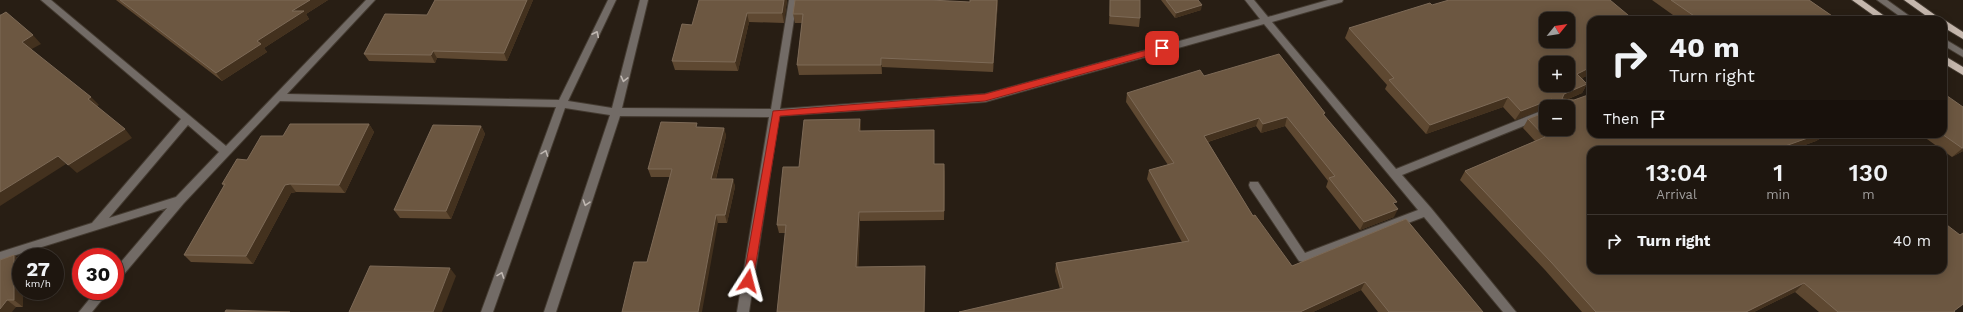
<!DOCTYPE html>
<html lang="en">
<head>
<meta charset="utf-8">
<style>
  :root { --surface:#1e160f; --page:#261f18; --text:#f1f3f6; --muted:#a19f9e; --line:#3c352f }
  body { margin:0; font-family:"Work Sans",sans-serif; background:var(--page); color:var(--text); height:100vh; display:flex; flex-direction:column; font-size:15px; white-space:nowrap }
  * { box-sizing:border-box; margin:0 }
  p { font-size:13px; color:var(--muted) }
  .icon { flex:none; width:22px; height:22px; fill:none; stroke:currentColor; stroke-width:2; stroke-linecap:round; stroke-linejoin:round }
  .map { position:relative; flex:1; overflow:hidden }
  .sheet { position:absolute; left:1587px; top:146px; width:360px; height:128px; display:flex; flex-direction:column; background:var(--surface); border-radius:12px; box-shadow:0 2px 10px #0003,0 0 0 1px var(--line) }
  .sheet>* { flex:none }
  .hud { position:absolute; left:1587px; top:16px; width:360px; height:122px; border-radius:12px; box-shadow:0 2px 10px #0003,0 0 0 1px var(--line); background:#1e160f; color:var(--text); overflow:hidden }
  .needle { width:26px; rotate:60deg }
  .fabs { position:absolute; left:1539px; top:12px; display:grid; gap:8px }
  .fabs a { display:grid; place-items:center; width:36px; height:36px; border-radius:8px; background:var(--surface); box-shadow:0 2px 10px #0003,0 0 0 1px var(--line); font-size:20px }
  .speed { position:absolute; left:12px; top:248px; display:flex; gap:8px; font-size:20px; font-weight:700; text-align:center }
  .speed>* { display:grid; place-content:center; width:52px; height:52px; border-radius:50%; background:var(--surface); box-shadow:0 2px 10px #0003,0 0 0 1px var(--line); line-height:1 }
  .speed small { font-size:10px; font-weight:400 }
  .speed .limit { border:6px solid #d22; background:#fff; color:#111 }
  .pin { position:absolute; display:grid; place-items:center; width:34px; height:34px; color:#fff; margin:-17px; border-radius:8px; box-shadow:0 2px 6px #0006 }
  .me { position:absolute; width:44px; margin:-22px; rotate:9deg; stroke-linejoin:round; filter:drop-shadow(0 0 3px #0008) }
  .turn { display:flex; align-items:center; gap:14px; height:84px; padding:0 16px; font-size:18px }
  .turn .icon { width:52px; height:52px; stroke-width:2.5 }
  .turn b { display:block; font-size:28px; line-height:34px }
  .then { display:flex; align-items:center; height:38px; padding:0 16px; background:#0003; gap:8px; font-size:15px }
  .eta { display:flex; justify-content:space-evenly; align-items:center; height:68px; text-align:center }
  .eta b { font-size:24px; font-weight:600; line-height:28px }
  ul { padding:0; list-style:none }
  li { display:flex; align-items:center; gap:12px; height:52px; padding:0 16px; border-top:1px solid var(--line) }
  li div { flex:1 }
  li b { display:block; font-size:15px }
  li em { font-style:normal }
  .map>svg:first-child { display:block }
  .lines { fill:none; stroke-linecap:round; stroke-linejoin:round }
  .minor-casing { stroke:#443b31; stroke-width:2 }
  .major-casing { stroke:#443b31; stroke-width:2 }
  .minor { fill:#726b66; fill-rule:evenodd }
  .major { fill:#c5b7ad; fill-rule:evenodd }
  .wall { fill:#5e4831 }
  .shaded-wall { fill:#43311e }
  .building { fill:#6c5741; stroke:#7d6a57; fill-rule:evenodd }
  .oneway { stroke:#c0b8b2 }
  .route { fill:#d93025; stroke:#8d1f18 }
</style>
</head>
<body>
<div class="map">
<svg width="1963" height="312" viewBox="0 0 1963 312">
  <rect width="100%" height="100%" fill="#281e14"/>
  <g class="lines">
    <defs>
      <path id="minor" d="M 41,0 L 51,0 L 226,146 L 366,0 L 375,0 L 287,94 L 559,100 L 608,0 L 616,0 L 568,101 L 612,108 L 640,0 L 648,0 L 622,108 L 771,109 L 789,0 L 797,0 L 780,109 L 985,94 L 1260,19 L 1245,0 L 1254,0 L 1268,17 L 1328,0 L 1343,0 L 1342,2 L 1272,22 L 1396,169 L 1546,109 L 1546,117 L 1402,175 L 1431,208 L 1516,312 L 1503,312 L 1424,217 L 1307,261 L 1303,262 L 1299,261 L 1250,188 L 1249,185 L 1250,182 L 1258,182 L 1305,253 L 1418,210 L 1264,24 L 985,102 L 779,116 L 749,312 L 737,312 L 769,117 L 620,116 L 556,312 L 544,312 L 610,115 L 565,108 L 493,312 L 481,312 L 556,107 L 280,101 L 184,203 L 119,280 L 115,282 L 115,269 L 167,208 L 0,260 L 0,252 L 92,223 L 181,119 ZM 188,125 L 219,152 L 176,197 L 109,218 Z
        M 1877,0 L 1887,0 L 1915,20 L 1905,20 Z
        M 1943,38 L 1963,50 L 1963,57 L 1943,45 Z
        M 96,291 L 109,291 L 92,312 L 79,312 Z"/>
      <path id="major" d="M 1852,0 L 1862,0 L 1890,20 L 1880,20 Z
        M 1904,0 L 1914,0 L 1942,20 L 1943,20 L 1946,21 L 1963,32 L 1963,39 L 1943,27 L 1943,20 L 1932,20 Z
        M 1943,55 L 1963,67 L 1963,75 L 1943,63 Z"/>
    </defs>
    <use href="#minor" class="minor-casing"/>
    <use href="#major" class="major-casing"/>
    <use href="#minor" class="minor"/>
    <use href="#major" class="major"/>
  </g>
  <path class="wall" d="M 116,0 L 328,0 L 306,14 L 309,19 L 264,48 L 267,52 L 222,81 Z
    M 435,0 L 533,0 L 507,61 L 437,58 L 435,63 L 369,61 L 364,54 L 427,15 Z
    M 787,0 L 784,23 L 749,22 L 738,71 L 675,70 L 672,61 L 692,25 Z
    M 970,0 L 998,0 L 993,72 L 882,67 L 882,74 L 799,75 L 797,65 L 802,23 L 795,23 L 793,14 L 970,2 Z
    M 1110,0 L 1140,0 L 1140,18 L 1139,27 L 1109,24 Z
    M 1161,0 L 1198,0 L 1201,10 L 1175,18 Z
    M 1652,0 L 1809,0 L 1838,20 L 1680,20 Z
    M 1432,5 L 1591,74 L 1582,78 L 1587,84 L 1582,93 L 1566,100 L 1591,134 L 1828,134 L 1816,141 L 1791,150 L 1591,150 L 1591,270 L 1960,235 L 1963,233 L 1963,305 L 1954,311 L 1955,312 L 1819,312 L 1795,292 L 1754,312 L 1582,312 L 1545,270 L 1460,180 L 1465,171 L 1535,141 L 1523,128 L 1528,119 L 1568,107 L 1546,107 L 1546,108 L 1515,120 L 1503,107 L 1426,134 L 1385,89 L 1387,85 L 1345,38 L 1349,28 Z
    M 1204,76 L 1325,113 L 1324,115 L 1395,205 L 1394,217 L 1360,230 L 1326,187 L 1328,181 L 1285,126 L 1261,133 L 1256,126 L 1208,142 L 1253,216 L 1292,266 L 1406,219 L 1483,312 L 1378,312 L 1361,290 L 1313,312 L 959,312 L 1060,289 L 1055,271 L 1056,263 L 1182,242 L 1147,179 L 1149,170 L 1168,165 L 1126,102 L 1127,93 Z
    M 1943,93 L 1963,151 L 1952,157 L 1920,134 L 1943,134 Z
    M 860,119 L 861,131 L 934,130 L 934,164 L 945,172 L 944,220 L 860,221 L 858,267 L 925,266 L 925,312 L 777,312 L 786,233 L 779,233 L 777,225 L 799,167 Z
    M 369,124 L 374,132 L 345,193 L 296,192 L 291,193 L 253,264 L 191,262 L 184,255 L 224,186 L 222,184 L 247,160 Z
    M 481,126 L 485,134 L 451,219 L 400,218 L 394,210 Z
    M 698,127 L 724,128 L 726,136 L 716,179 L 733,179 L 735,187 L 727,223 L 718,223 L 647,262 L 670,177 L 651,177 L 648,169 Z
    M 14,255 L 21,261 L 21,291 L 23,307 L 16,307 L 0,312 Z"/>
  <path class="shaded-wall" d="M 310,0 L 328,0 L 306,14 L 309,19 L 264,48 L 267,52 L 222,81 L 216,73 L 257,41 L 292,11 Z
    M 527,0 L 533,0 L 507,61 L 504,53 Z
    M 784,0 L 787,0 L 784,23 L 782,13 Z
    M 997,0 L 998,0 L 993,72 L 993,63 Z
    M 1202,5 L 1201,10 L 1175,18 L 1176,13 Z
    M 747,13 L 749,22 L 738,71 L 735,62 Z
    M 33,35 L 41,44 L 30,50 L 22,42 Z
    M 433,51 L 437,58 L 435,63 L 431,55 Z
    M 881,58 L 882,67 L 882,74 L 881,65 Z
    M 1591,67 L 1591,74 L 1571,83 L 1577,74 Z
    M 1587,84 L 1582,93 L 1558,103 L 1564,94 Z
    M 91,97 L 99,105 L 96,107 L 88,99 Z
    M 1508,97 L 1503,107 L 1426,134 L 1430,125 Z
    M 1552,99 L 1547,107 L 1546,107 L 1546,108 L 1515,120 L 1521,111 Z
    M 1287,117 L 1285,126 L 1261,133 L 1263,124 Z
    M 1259,118 L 1256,126 L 1201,144 L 1204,136 Z
    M 860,119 L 861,128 L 860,140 L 859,131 Z
    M 369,124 L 374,132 L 345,193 L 339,185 Z
    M 481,126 L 485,134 L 451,219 L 446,211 Z
    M 724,128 L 726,136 L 714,186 L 711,179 Z
    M 125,129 L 132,138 L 77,173 L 68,165 Z
    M 1819,134 L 1828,134 L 1816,141 L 1791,150 L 1774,150 Z
    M 1963,148 L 1963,151 L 1952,157 Z
    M 58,156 L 66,164 L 0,206 L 0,192 Z
    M 944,164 L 945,172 L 944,220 Z
    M 733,179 L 735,187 L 727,223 L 725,215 Z
    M 290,184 L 296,192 L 291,193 L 253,264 L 246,256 L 285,185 Z
    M 1398,209 L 1394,217 L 1360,230 L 1364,222 Z
    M 859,212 L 860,221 L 858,276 L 856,267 Z
    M 716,215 L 718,223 L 702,312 L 698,312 Z
    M 14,255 L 21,261 L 21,291 L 23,291 L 23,307 L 14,300 Z
    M 925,266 L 925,312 L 924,312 Z
    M 450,268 L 456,276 L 442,312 L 433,312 Z
    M 1365,282 L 1361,290 L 1313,312 L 1300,312 Z
    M 1804,283 L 1795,292 L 1754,312 L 1746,312 Z
    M 7,300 L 16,307 L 12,312 L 0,312 L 0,309 Z"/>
  <path class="building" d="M 120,0 L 310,0 L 292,11 L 304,11 L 257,41 L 261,44 L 216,73 Z
    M 435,0 L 527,0 L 504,53 L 433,51 L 431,55 L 364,54 L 385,14 L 427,15 Z
    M 699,0 L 784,0 L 782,13 L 747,13 L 735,62 L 672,61 L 682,24 L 692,25 Z
    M 795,0 L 930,0 L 970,2 L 970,0 L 997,0 L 993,63 L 881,58 L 881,65 L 797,65 L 803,14 L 793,14 Z
    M 1110,0 L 1140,0 L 1140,18 L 1110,16 Z
    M 1166,0 L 1198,0 L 1202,5 L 1176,13 Z
    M 1449,0 L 1610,0 L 1634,20 L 1591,20 L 1591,67 L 1577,74 L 1587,84 L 1564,94 L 1562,99 L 1574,100 L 1591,94 L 1591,134 L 1775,134 L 1776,135 L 1778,134 L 1819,134 L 1774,150 L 1591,150 L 1591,270 L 1943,270 L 1943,222 L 1960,235 L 1963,233 L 1963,304 L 1954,311 L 1955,312 L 1838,312 L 1804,283 L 1746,312 L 1596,312 L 1551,262 L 1465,171 L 1545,137 L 1528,119 L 1546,112 L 1546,129 L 1568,129 L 1568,107 L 1553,107 L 1552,99 L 1521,111 L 1508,97 L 1430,125 L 1389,80 L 1394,78 L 1349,28 L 1430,3 L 1432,5 ZM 1546,19 L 1568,19 L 1568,41 L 1546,41 ZM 1546,63 L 1568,63 L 1568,85 L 1546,85 Z
    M 1671,0 L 1809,0 L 1838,20 L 1700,20 Z
    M 6,12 L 33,35 L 22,42 L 91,97 L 88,99 L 125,129 L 68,165 L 58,156 L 0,192 L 0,15 L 1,15 Z
    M 1279,54 L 1325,113 L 1323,114 L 1397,202 L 1393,203 L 1398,209 L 1364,222 L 1329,178 L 1335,176 L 1287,117 L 1263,124 L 1259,118 L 1204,136 L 1253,216 L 1255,215 L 1292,266 L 1406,219 L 1483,312 L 1389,312 L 1365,282 L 1300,312 L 959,312 L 1063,288 L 1056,263 L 1189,241 L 1149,170 L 1174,163 L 1127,93 L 1200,70 L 1204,76 Z
    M 1943,93 L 1963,107 L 1963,148 L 1962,148 L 1942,134 L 1943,134 Z
    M 860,119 L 859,131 L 934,130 L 934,164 L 944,164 L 944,211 L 859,212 L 856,267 L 925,266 L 924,312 L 777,312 L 786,225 L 777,225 L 783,167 L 799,167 L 804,120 Z
    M 661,122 L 697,123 L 696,127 L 724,128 L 711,179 L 733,179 L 725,215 L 716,215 L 698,312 L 622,312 L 634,262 L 647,262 L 672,169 L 648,169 Z
    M 290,124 L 369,124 L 339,185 L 290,184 L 285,185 L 246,256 L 184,255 L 225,184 L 222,184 L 237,159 L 247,160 L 261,136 L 283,136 Z
    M 433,125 L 481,126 L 446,211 L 394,210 Z
    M 14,255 L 14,300 L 7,300 L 0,309 L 0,260 Z
    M 370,266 L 450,268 L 433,312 L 349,312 Z
    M 226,310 L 290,312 L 225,312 Z"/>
  <defs><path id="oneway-chevron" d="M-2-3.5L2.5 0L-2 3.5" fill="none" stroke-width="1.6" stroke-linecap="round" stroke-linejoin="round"/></defs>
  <g class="oneway">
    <use href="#oneway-chevron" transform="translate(596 34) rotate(-64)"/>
    <use href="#oneway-chevron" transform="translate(624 79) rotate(104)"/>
    <use href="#oneway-chevron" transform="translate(545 153) rotate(-70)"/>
    <use href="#oneway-chevron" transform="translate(586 203) rotate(108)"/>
    <use href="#oneway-chevron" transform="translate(501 275) rotate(-70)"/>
  </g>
  <path class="route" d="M 1162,46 L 1165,46 L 1165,51 L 985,101 L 780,116 L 753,281 L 748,286 L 744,284 L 743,281 L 773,111 L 985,94 Z"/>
</svg>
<div class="fabs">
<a><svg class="needle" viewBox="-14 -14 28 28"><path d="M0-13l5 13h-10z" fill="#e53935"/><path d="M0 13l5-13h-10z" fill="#a19f9e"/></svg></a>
<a>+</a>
<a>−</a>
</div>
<div class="speed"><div>27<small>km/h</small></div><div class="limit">30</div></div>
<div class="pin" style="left:1162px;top:48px;background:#d93025"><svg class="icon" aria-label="arrive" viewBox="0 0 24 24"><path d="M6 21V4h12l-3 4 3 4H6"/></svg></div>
<svg class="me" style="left:748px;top:281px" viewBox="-20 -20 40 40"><path d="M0-17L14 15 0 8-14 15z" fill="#d93025" stroke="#fff" stroke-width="4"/></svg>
<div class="hud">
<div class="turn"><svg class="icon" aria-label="right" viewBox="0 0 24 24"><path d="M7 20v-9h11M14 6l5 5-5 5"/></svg><div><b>40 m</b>Turn right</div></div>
<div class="then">Then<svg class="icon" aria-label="arrive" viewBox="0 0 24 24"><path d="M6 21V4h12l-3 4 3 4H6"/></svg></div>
</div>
<section class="sheet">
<div class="eta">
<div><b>13:04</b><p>Arrival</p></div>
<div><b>1</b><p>min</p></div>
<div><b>130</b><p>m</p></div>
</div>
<ul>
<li><svg class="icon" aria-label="right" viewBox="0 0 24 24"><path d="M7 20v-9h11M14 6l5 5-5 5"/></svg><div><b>Turn right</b></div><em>40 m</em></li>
</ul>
</section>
</div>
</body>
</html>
